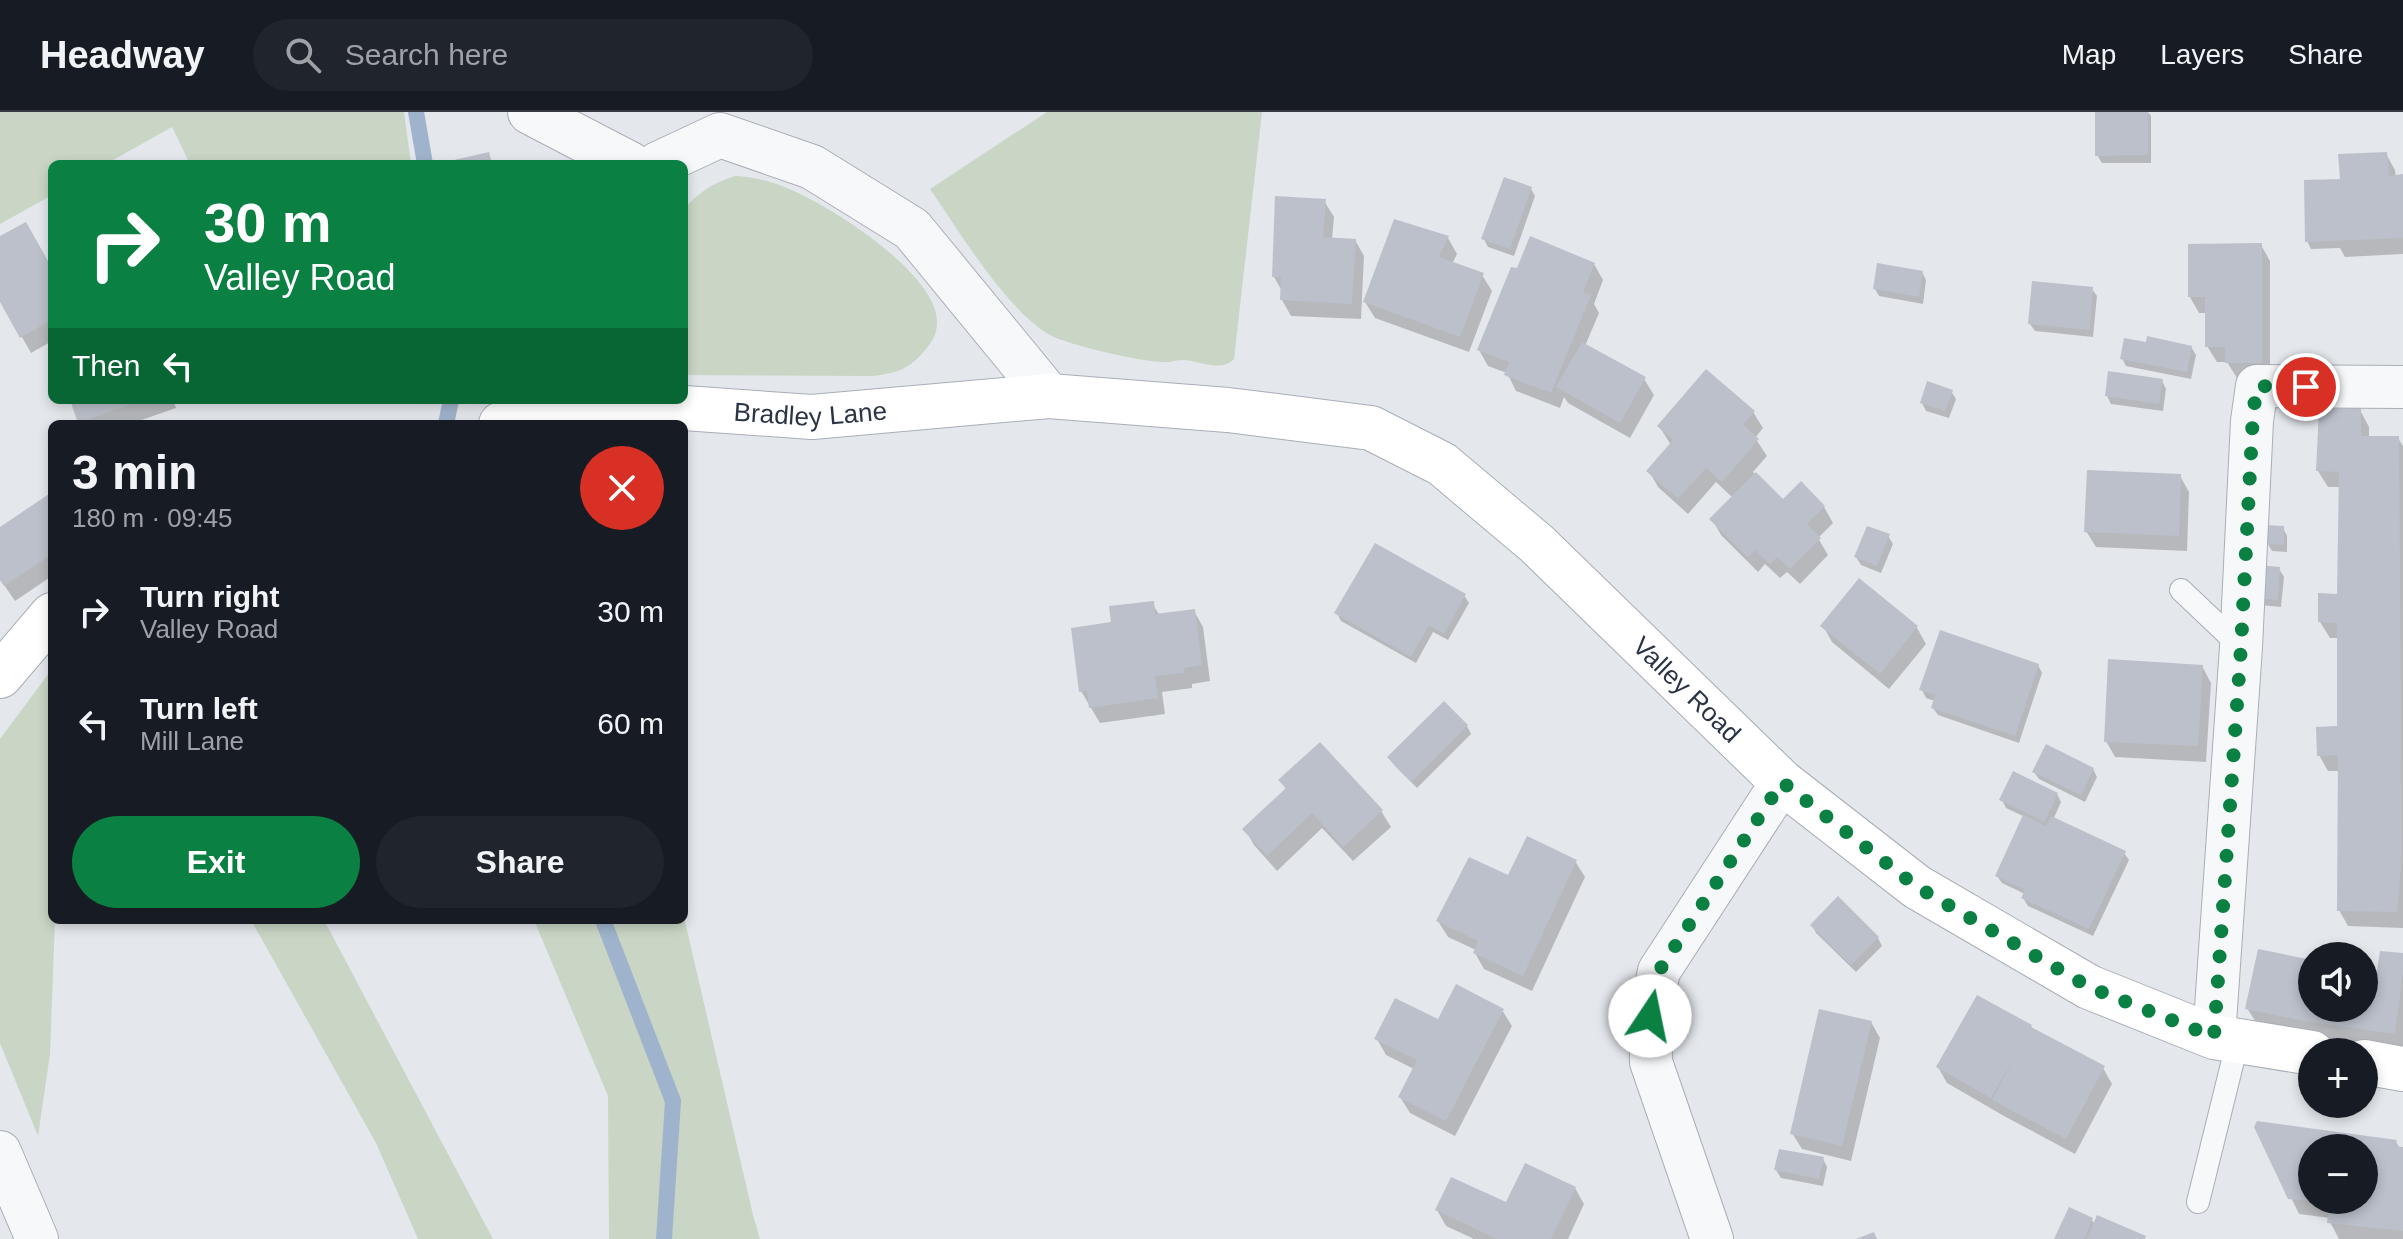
<!DOCTYPE html>
<html lang="en">
<head>
<meta charset="utf-8">
<style>
  :root { --surface:#171b24; --page:#20242c; --text:#f1f3f6; --muted:#9ea1a6; --line:#363941; --accent:#0b8043 }
  body { margin:0; font-family:Arial,sans-serif; background:var(--page); color:var(--text); height:100vh; display:flex; flex-direction:column; font-size:30px; white-space:nowrap }
  * { box-sizing:border-box; margin:0 }
  p { font-size:26px; color:var(--muted) }
  .icon { flex:none; width:44px; height:44px; fill:none; stroke:currentColor; stroke-width:2; stroke-linecap:round; stroke-linejoin:round }
  .map { position:relative; flex:1; overflow:hidden }
  .drawer { position:absolute; left:48px; top:308px; width:640px; height:504px; display:flex; flex-direction:column; background:var(--surface); border-radius:12px; box-shadow:0 4px 12px #0003 }
  .drawer>* { flex:none }
  .hud { position:absolute; left:48px; top:48px; width:640px; height:244px; border-radius:12px; box-shadow:0 4px 12px #0003; background:#0b8043; color:#fff; overflow:hidden }
  .buttons { position:absolute; left:2298px; top:830px; display:grid; gap:16px }
  .buttons a { display:grid; place-items:center; width:80px; height:80px; border-radius:50%; background:var(--surface); box-shadow:0 4px 12px #0003; font-size:40px }
  .pin { position:absolute; display:grid; place-items:center; width:68px; height:68px; color:#fff; margin:-34px; border:4px solid #fff; border-radius:50%; box-shadow:0 2px 8px #0007 }
  .me { position:absolute; width:88px; margin:-44px; rotate:11deg; stroke-linejoin:round; filter:drop-shadow(0 0 6px #0008) }
  .turn { display:flex; align-items:center; gap:28px; height:168px; padding:0 24px; font-size:36px }
  .turn .icon { width:104px; height:104px; stroke-width:2.5 }
  .turn b { display:block; font-size:56px; line-height:68px }
  .then { display:flex; align-items:center; height:76px; padding:0 24px; background:#0003; gap:16px; font-size:30px }
  .round { display:grid; place-items:center; flex:none; width:84px; height:84px; border-radius:42px; background:var(--page) }
  .head { display:flex; align-items:center; justify-content:space-between; height:136px; padding:0 24px }
  h1 { font-size:48px; font-weight:600; line-height:60px }
  .button { display:flex; gap:16px; margin-top:auto; padding:16px 24px }
  .button a { flex:1; height:92px; border-radius:48px; background:var(--accent); color:#fff; font-size:32px; font-weight:600; line-height:92px; text-align:center }
  .button a+a { background:var(--page); color:var(--text) }
  ul { padding:0; list-style:none }
  li { display:flex; align-items:center; gap:24px; height:112px; padding:0 24px }
  li div { flex:1 }
  li b { display:block; font-size:30px }
  li em { font-style:normal }
  header { display:flex; align-items:center; gap:48px; box-sizing:border-box; height:112px; padding:0 40px; background:var(--surface); border-bottom:2px solid var(--line) }
  header strong { font-size:38px }
  nav { display:flex; gap:44px; margin-inline-start:auto; font-size:28px }
  .search { width:560px; height:72px; background:var(--page); display:flex; align-items:center; gap:20px; box-sizing:border-box; padding:0 28px; border-radius:44px; color:var(--muted); font-size:30px }
  .map>svg:first-child { display:block }
  .green { fill:#c9d6c5 }
  .shadow { fill:#0003; fill-rule:evenodd }
  .lines { fill:none; stroke-linecap:round; stroke-linejoin:round }
  .stream { stroke:#9fb4cc; stroke-width:16 }
  .building { fill:#bbc0ca }
  .service-casing { stroke:#a9aeb7; stroke-width:24 }
  .minor-casing { stroke:#a9aeb7; stroke-width:44 }
  .tertiary-casing { stroke:#a9aeb7; stroke-width:46 }
  .secondary-casing { stroke:#a9aeb7; stroke-width:46 }
  .service { stroke:#f7f8fa; stroke-width:22 }
  .minor { stroke:#f7f8fa; stroke-width:42 }
  .tertiary { stroke:#f7f8fa; stroke-width:44 }
  .secondary { stroke:#fff; stroke-width:44 }
  .route { stroke:#0b8043; stroke-width:14; stroke-dasharray:0 25.2 }
  .labels { text-anchor:middle; dominant-baseline:central; stroke-width:6; stroke-linejoin:round; paint-order:stroke }
  .street-label { font-size:26px; fill:#2b3445; stroke:#f4f6f9 }
</style>
</head>
<body>
<header>
<strong>Headway</strong>
<div class="search"><svg class="icon" aria-label="search" viewBox="0 0 24 24"><circle cx="10" cy="10" r="6"/><path d="M15 15l6 6"/></svg>Search here</div>
<nav><a>Map</a><a>Layers</a><a>Share</a></nav>
</header>
<div class="map">
<svg width="2403" height="1127" viewBox="0 0 2403 1127">
  <rect width="100%" height="100%" fill="#e4e7ec"/>
  <path class="green" d="M 0,0 L 404,0 L 411,52 L 190,52 L 172,15 L 106,52 L 52,52 L 52,83 L 0,112 Z
    M 1047,0 L 1262,0 L 1234,247 C 1221,261 1198,248 1182,248 C 1176,248 1169,251 1163,250 C 1142,250 1068,233 1050,223 C 1007,199 959,119 930,77 Z
    M 735,64 C 752,65 766,68 782,74 C 824,89 938,161 937,210 C 937,222 933,228 926,237 C 910,257 897,261 873,264 L 684,263 L 684,97 C 699,80 713,71 735,64 Z
    M 52,557 L 52,808 L 55,808 L 50,942 L 38,1024 L 0,931 L 0,627 Z
    M 684,805 L 753,1103 L 760,1127 L 609,1127 L 608,984 L 534,808 L 684,808 Z
    M 251,808 L 324,808 L 493,1127 L 418,1127 L 376,1031 Z"/>
  <path class="shadow" d="M 2097,0 L 2148,0 L 2151,4 L 2151,51 L 2102,51 L 2097,43 Z
    M 2386,42 L 2395,58 L 2396,65 L 2403,64 L 2403,142 L 2345,145 L 2340,136 L 2311,137 L 2307,129 L 2342,69 Z
    M 1531,77 L 1535,84 L 1514,144 L 1488,135 L 1484,127 Z
    M 1324,89 L 1334,105 L 1332,127 L 1355,128 L 1364,144 L 1361,207 L 1291,204 L 1282,188 L 1282,179 L 1274,165 Z
    M 1448,126 L 1457,142 L 1452,152 L 1482,163 L 1492,179 L 1469,240 L 1375,206 L 1365,190 Z
    M 0,127 L 48,152 L 52,149 L 52,229 L 31,241 L 0,186 Z
    M 2261,133 L 2270,149 L 2270,266 L 2237,266 L 2227,250 L 2217,250 L 2207,234 L 2207,201 L 2199,201 L 2190,185 Z
    M 1594,152 L 1603,168 L 1594,192 L 1599,201 L 1585,234 L 1644,267 L 1654,283 L 1630,326 L 1568,291 L 1564,285 L 1560,296 L 1516,279 L 1507,261 L 1488,254 L 1479,238 Z
    M 1922,160 L 1926,168 L 1923,192 L 1879,184 L 1875,177 Z
    M 2092,177 L 2097,184 L 2093,225 L 2035,219 L 2030,212 Z
    M 2191,235 L 2196,243 L 2191,267 L 2126,254 L 2122,246 Z
    M 2162,269 L 2166,277 L 2163,299 L 2111,292 L 2107,284 Z
    M 1951,279 L 1956,287 L 1949,306 L 1926,299 L 1922,291 Z
    M 72,288 L 173,288 L 176,296 L 130,312 L 80,312 Z
    M 2360,298 L 2369,315 L 2369,326 L 2398,326 L 2403,334 L 2403,816 L 2348,814 L 2339,798 L 2340,659 L 2328,659 L 2319,643 L 2339,616 L 2339,526 L 2330,526 L 2320,510 L 2339,484 L 2340,375 L 2328,375 L 2318,359 Z
    M 1753,300 L 1763,316 L 1755,326 L 1767,344 L 1753,360 L 1783,390 L 1824,395 L 1833,411 L 1818,426 L 1828,443 L 1800,472 L 1787,460 L 1780,466 L 1765,452 L 1758,460 L 1721,423 L 1712,407 L 1733,386 L 1716,370 L 1688,402 L 1658,375 L 1649,359 L 1671,333 L 1659,314 Z
    M 2180,364 L 2189,380 L 2187,439 L 2096,435 L 2086,419 Z
    M 52,382 L 52,464 L 15,489 L 0,467 L 0,417 Z
    M 2283,416 L 2287,424 L 2287,440 L 2272,439 L 2268,432 Z
    M 1888,424 L 1893,432 L 1881,461 L 1861,453 L 1856,445 Z
    M 2279,457 L 2284,465 L 2281,495 L 2260,493 Z
    M 1860,469 L 1917,516 L 1926,532 L 1889,577 L 1832,530 L 1823,514 Z
    M 1464,483 L 1469,491 L 1448,528 L 1433,520 L 1416,551 L 1341,509 L 1337,501 Z
    M 1152,491 L 1160,504 L 1194,499 L 1203,515 L 1210,569 L 1192,572 L 1192,576 L 1162,580 L 1165,602 L 1100,611 L 1081,579 L 1114,512 Z
    M 2038,553 L 2042,561 L 2019,631 L 1938,603 L 1933,596 L 1935,589 L 1926,586 L 1922,578 Z
    M 2202,554 L 2211,571 L 2206,650 L 2115,645 L 2106,629 Z
    M 1467,614 L 1471,622 L 1417,676 L 1394,653 L 1389,645 Z
    M 2093,657 L 2097,665 L 2085,690 L 2039,667 L 2034,660 Z
    M 1281,669 L 1381,699 L 1391,715 L 1353,749 L 1322,716 L 1277,759 L 1254,733 L 1245,717 L 1287,679 Z
    M 2057,682 L 2061,690 L 2053,708 L 2124,741 L 2129,748 L 2093,824 L 2028,794 L 2023,786 L 2025,782 L 2002,771 L 1997,764 L 2025,705 L 2006,696 L 2002,688 Z
    M 1575,749 L 1585,765 L 1532,879 L 1484,857 L 1475,841 L 1476,838 L 1448,825 L 1438,809 L 1509,766 Z
    M 1812,813 L 1878,826 L 1882,834 L 1856,860 L 1816,821 Z
    M 2403,843 L 2403,937 L 2288,920 L 2257,912 L 2247,896 L 2312,848 L 2312,896 L 2364,896 L 2364,858 L 2379,860 Z
    M 1977,885 L 2103,956 L 2112,972 L 2075,1042 L 2004,1004 L 1947,971 L 1938,955 Z
    M 1502,898 L 1512,914 L 1455,1024 L 1410,1001 L 1400,985 L 1414,957 L 1386,943 L 1377,927 L 1439,910 Z
    M 1871,910 L 1880,926 L 1851,1049 L 1802,1037 L 1792,1021 Z
    M 2257,1015 L 2396,1030 L 2400,1037 L 2403,1037 L 2403,1127 L 2339,1127 L 2330,1110 L 2330,1106 L 2299,1102 ZM 2312,1036 L 2364,1036 L 2364,1088 L 2312,1088 Z
    M 1823,1047 L 1827,1055 L 1823,1074 L 1781,1066 L 1776,1058 Z
    M 1575,1076 L 1584,1092 L 1568,1127 L 1474,1127 L 1446,1114 L 1437,1098 L 1507,1093 Z
    M 2092,1108 L 2095,1113 L 2145,1127 L 2056,1127 Z"/>
  <g class="lines">
    <path class="stream" d="M 416,0 L 425,52
      M 446,312 L 451,288
      M 603,808 L 673,989 L 664,1127"/>
  </g>
  <path class="building" d="M 2095,0 L 2148,0 L 2148,43 L 2095,44 Z
    M 489,40 L 492,52 L 441,52 L 441,51 Z
    M 2387,40 L 2389,64 L 2403,62 L 2403,126 L 2305,130 L 2304,68 L 2340,67 L 2338,42 Z
    M 1504,65 L 1532,75 L 1510,137 L 1481,127 Z
    M 1275,84 L 1326,87 L 1323,125 L 1356,127 L 1352,192 L 1280,188 L 1281,165 L 1272,165 Z
    M 1394,107 L 1449,124 L 1439,145 L 1484,161 L 1460,225 L 1363,190 Z
    M 26,110 L 48,149 L 52,147 L 52,208 L 20,226 L 0,190 L 0,124 Z
    M 1530,124 L 1595,151 L 1583,180 L 1591,183 L 1551,281 L 1504,263 L 1509,250 L 1477,238 L 1511,155 L 1517,156 Z
    M 2262,131 L 2262,251 L 2225,251 L 2225,235 L 2205,235 L 2205,185 L 2188,185 L 2188,132 Z
    M 1877,151 L 1923,159 L 1919,185 L 1873,177 Z
    M 2032,169 L 2093,175 L 2090,218 L 2028,212 Z
    M 2147,224 L 2192,234 L 2187,260 L 2120,247 L 2124,226 L 2146,230 Z
    M 1582,230 L 1646,265 L 1620,311 L 1556,275 Z
    M 1706,257 L 1755,299 L 1743,313 L 1759,327 L 1722,370 L 1706,356 L 1678,387 L 1646,359 L 1673,328 L 1657,314 Z
    M 2108,259 L 2163,267 L 2159,292 L 2105,284 Z
    M 1927,269 L 1953,278 L 1945,299 L 1920,291 Z
    M 70,288 L 143,288 L 78,311 Z
    M 2361,296 L 2361,324 L 2399,324 L 2402,742 L 2397,800 L 2337,799 L 2338,643 L 2317,644 L 2316,615 L 2337,614 L 2337,511 L 2318,510 L 2318,481 L 2337,482 L 2339,360 L 2316,359 L 2319,297 Z
    M 2087,358 L 2181,362 L 2179,424 L 2084,420 Z
    M 1756,360 L 1783,387 L 1801,369 L 1825,394 L 1807,412 L 1821,426 L 1790,457 L 1777,445 L 1770,452 L 1755,438 L 1748,445 L 1709,407 Z
    M 52,380 L 52,442 L 4,474 L 0,468 L 0,415 Z
    M 2266,413 L 2284,414 L 2284,433 L 2266,432 Z
    M 1867,414 L 1890,422 L 1877,454 L 1854,445 Z
    M 1375,431 L 1466,482 L 1444,522 L 1429,513 L 1411,545 L 1334,501 Z
    M 2255,453 L 2280,455 L 2278,488 L 2253,486 Z
    M 1859,466 L 1918,514 L 1880,562 L 1820,514 Z
    M 1154,489 L 1155,502 L 1195,497 L 1202,553 L 1184,556 L 1184,561 L 1155,564 L 1158,586 L 1089,596 L 1087,579 L 1079,580 L 1071,516 L 1111,510 L 1109,494 Z
    M 1940,518 L 2039,552 L 2015,624 L 1931,596 L 1935,583 L 1919,578 Z
    M 2108,547 L 2203,553 L 2198,634 L 2104,630 Z
    M 1444,589 L 1468,613 L 1411,670 L 1387,645 Z
    M 1320,630 L 1383,698 L 1343,735 L 1312,701 L 1267,744 L 1242,717 L 1286,676 L 1278,668 Z
    M 2046,632 L 2094,656 L 2081,683 L 2032,660 Z
    M 2013,659 L 2058,681 L 2044,710 L 1999,688 Z
    M 2023,703 L 2046,714 L 2051,704 L 2126,739 L 2089,817 L 2021,786 L 2025,778 L 1995,764 Z
    M 1527,724 L 1577,748 L 1523,864 L 1473,841 L 1478,829 L 1436,809 L 1469,745 L 1508,763 Z
    M 1838,784 L 1879,825 L 1851,853 L 1810,813 Z
    M 2258,837 L 2312,848 L 2312,896 L 2364,896 L 2364,856 L 2377,858 L 2380,839 L 2403,841 L 2403,860 L 2395,922 L 2304,909 L 2245,897 Z
    M 1456,872 L 1504,897 L 1446,1009 L 1398,985 L 1417,948 L 1374,927 L 1395,886 L 1438,907 Z
    M 1977,883 L 2032,913 L 2031,915 L 2105,954 L 2066,1027 L 1992,988 L 2015,944 L 1991,986 L 1936,955 Z
    M 1819,897 L 1872,909 L 1842,1034 L 1790,1022 Z
    M 2257,1009 L 2397,1028 L 2395,1034 L 2403,1035 L 2403,1119 L 2327,1111 L 2330,1091 L 2319,1090 L 2320,1088 L 2364,1088 L 2364,1036 L 2312,1036 L 2312,1089 L 2288,1087 L 2254,1015 Z
    M 1779,1037 L 1824,1045 L 1819,1067 L 1774,1058 Z
    M 1525,1051 L 1576,1075 L 1551,1127 L 1497,1127 L 1435,1098 L 1451,1065 L 1506,1090 Z
    M 2069,1095 L 2093,1106 L 2084,1127 L 2054,1127 Z
    M 2097,1103 L 2146,1124 L 2145,1127 L 2087,1127 Z
    M 1874,1120 L 1877,1127 L 1856,1127 Z"/>
  <g class="lines">
    <defs>
      <path id="service" d="M 2181,478 L 2241,535
        M 2198,1090 L 2238,928"/>
      <path id="minor" d="M 2214,925 L 2241,535 L 2252,309 L 2257,274 L 2403,275
        M 0,1040 L 37,1127
        M 1712,1127 L 1651,950 L 1650,904 L 1659,859 L 1782,670"/>
      <path id="tertiary" d="M 530,0 L 630,52
        M 658,52 L 720,23 L 812,55 L 912,117 L 1049,284"/>
      <g id="secondary">
        <path id="s1" d="M 571,288 L 812,305 L 1049,284 L 1228,298 L 1371,316 L 1442,352 L 1537,432 L 1782,670 L 1917,775 L 2089,875 L 2214,925 L 2312,941"/>
        <path d="M 501,312 L 571,288"/>
        <path d="M 0,564 L 52,503"/>
        <path d="M 2364,950 L 2403,957"/>
      </g>
    </defs>
    <use href="#service" class="service-casing"/>
    <use href="#minor" class="minor-casing"/>
    <use href="#tertiary" class="tertiary-casing"/>
    <use href="#secondary" class="secondary-casing"/>
    <use href="#service" class="service"/>
    <use href="#minor" class="minor"/>
    <use href="#tertiary" class="tertiary"/>
    <use href="#secondary" class="secondary"/>
  </g>
  <g class="lines">
    <path class="route" d="M 1650,904 L 1659,859 L 1782,670 L 1917,775 L 2089,875 L 2214,925 L 2241,535 L 2253,302 L 2257,274 L 2306,275"/>
  </g>
  <g class="labels">
    <g class="street-label">
      <text stroke="none"><textPath href="#s1" startOffset="240">Bradley Lane</textPath></text>
      <text stroke="none"><textPath href="#s1" startOffset="1216">Valley Road</textPath></text>
    </g>
  </g>
</svg>
<div class="buttons">
<a><svg class="icon" aria-label="sound" viewBox="0 0 24 24"><path d="M4 9h4l5-4v14l-5-4H4zM17 9q2 3 0 6"/></svg></a>
<a>+</a>
<a>−</a>
</div>
<div class="pin" style="left:2306px;top:275px;background:#d93025"><svg class="icon" aria-label="arrive" viewBox="0 0 24 24"><path d="M6 21V4h12l-3 4 3 4H6"/></svg></div>
<svg class="me" style="left:1650px;top:904px" viewBox="-20 -20 40 40"><circle r="19" fill="#fff"/><path d="M0-13L10 11 0 6-10 11z" fill="#0b8043"/></svg>
<div class="hud">
<div class="turn"><svg class="icon" aria-label="right" viewBox="0 0 24 24"><path d="M7 20v-9h11M14 6l5 5-5 5"/></svg><div><b>30 m</b>Valley Road</div></div>
<div class="then">Then<svg class="icon" aria-label="left" viewBox="0 0 24 24"><path d="M17 20v-9H6M10 6l-5 5 5 5"/></svg></div>
</div>
<section class="drawer">
<div class="head"><div><h1>3 min</h1><p>180 m · 09:45</p></div><a class="round" style="background:#d93025;color:#fff"><svg class="icon" aria-label="close" viewBox="0 0 24 24"><path d="M6 6l12 12M18 6L6 18"/></svg></a></div>
<ul>
<li><svg class="icon" aria-label="right" viewBox="0 0 24 24"><path d="M7 20v-9h11M14 6l5 5-5 5"/></svg><div><b>Turn right</b><p>Valley Road</p></div><em>30 m</em></li>
<li><svg class="icon" aria-label="left" viewBox="0 0 24 24"><path d="M17 20v-9H6M10 6l-5 5 5 5"/></svg><div><b>Turn left</b><p>Mill Lane</p></div><em>60 m</em></li>
</ul>
<div class="button"><a>Exit</a><a>Share</a></div>
</section>
</div>
</body>
</html>
